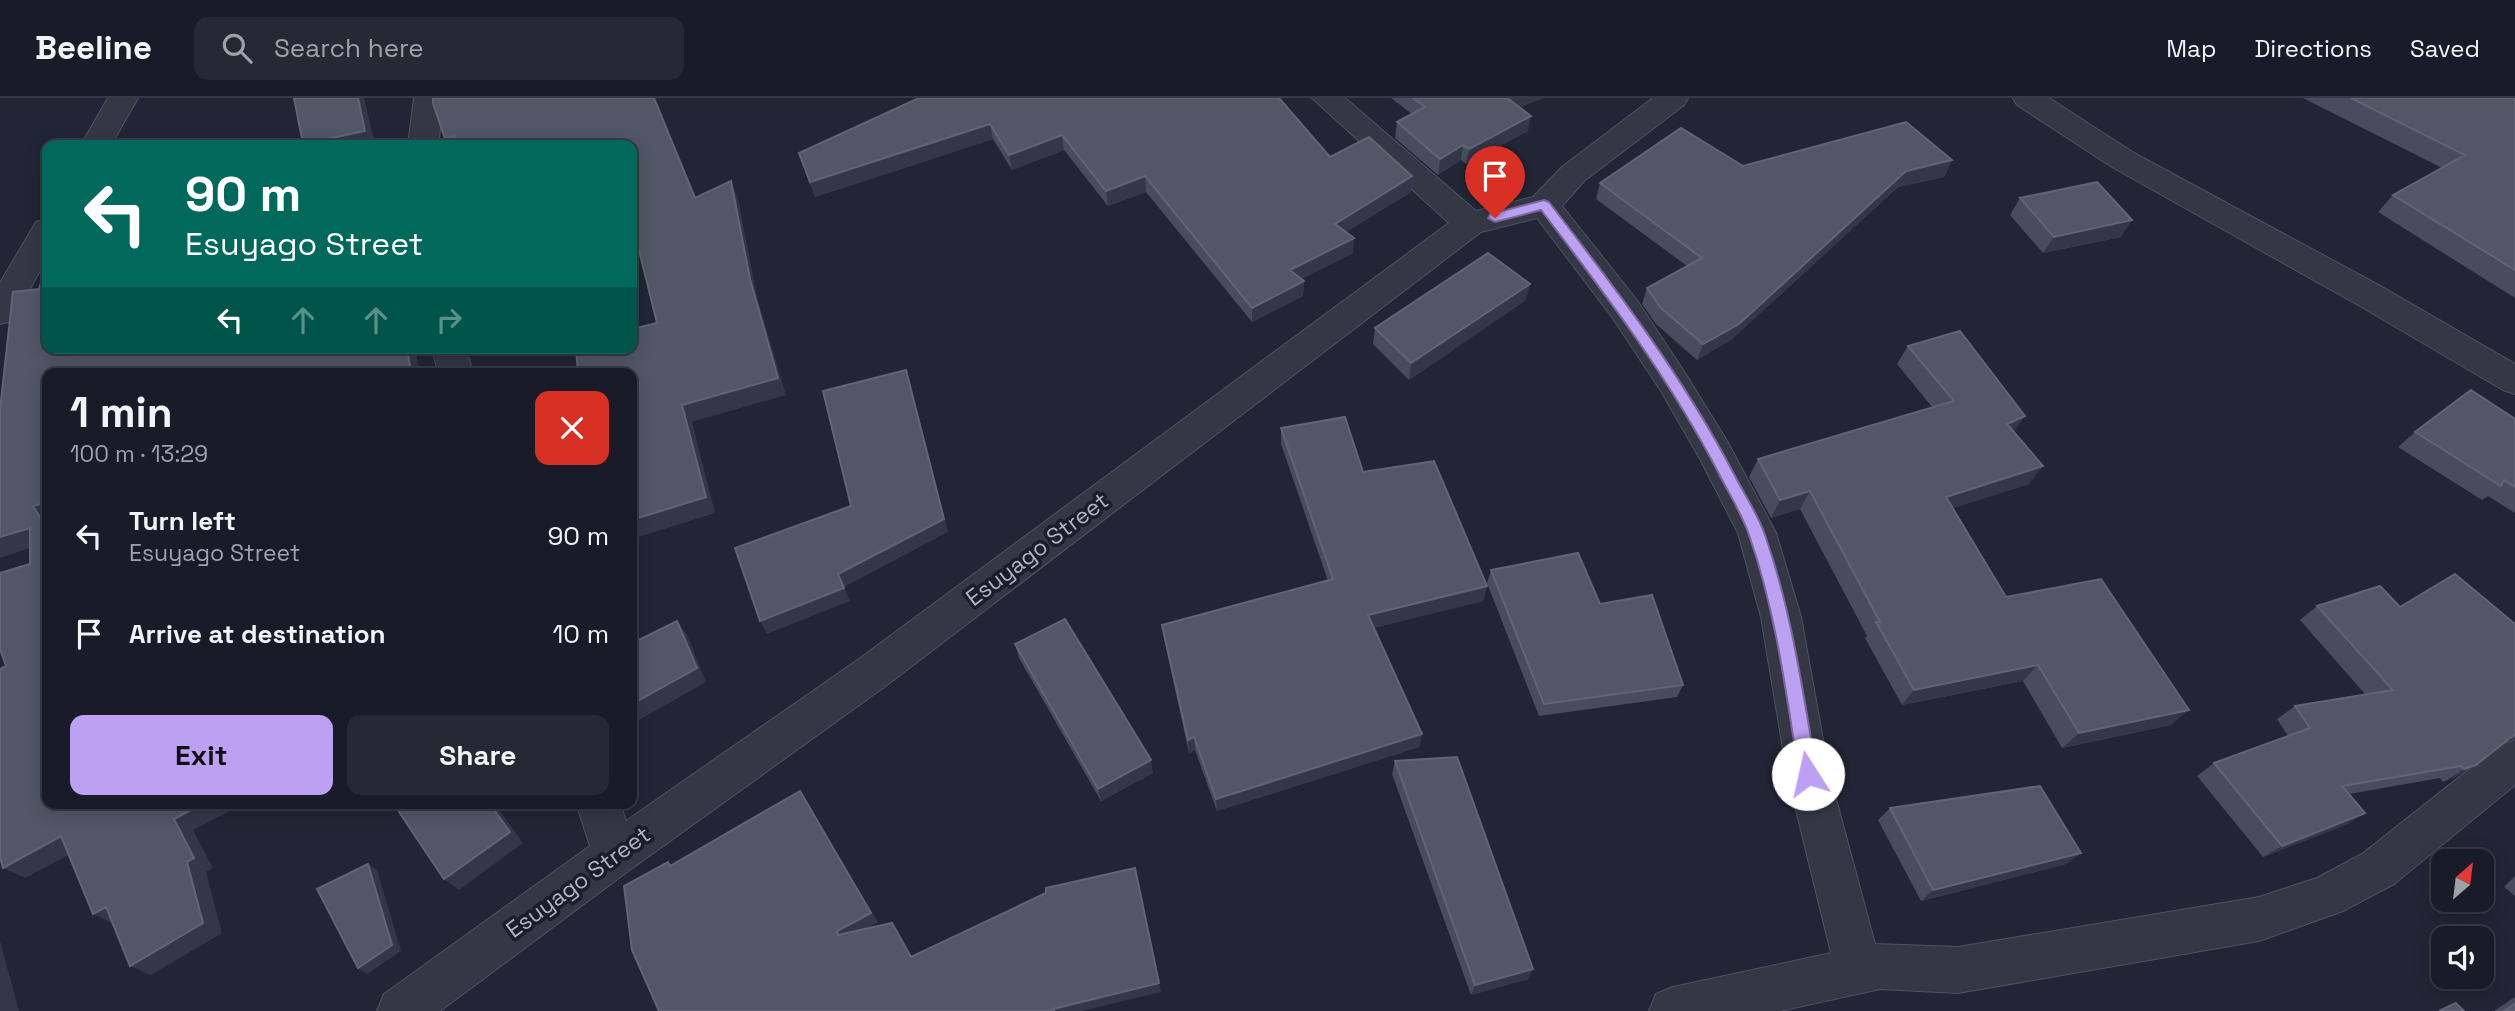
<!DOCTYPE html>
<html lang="en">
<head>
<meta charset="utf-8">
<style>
  :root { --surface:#191c28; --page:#262934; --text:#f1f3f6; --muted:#9fa1a8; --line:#373a45; --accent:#bca0f2 }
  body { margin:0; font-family:"Space Grotesk",sans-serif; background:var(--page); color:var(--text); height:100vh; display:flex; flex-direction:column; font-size:26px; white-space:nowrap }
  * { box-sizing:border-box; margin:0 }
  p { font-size:23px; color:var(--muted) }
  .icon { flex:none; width:38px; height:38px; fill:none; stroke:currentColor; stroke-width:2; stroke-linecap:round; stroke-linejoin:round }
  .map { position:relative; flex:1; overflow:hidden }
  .panel { position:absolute; left:42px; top:270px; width:595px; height:441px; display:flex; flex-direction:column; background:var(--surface); border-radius:14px; box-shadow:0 4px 18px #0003,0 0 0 2px var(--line) }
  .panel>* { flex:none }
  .top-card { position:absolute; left:42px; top:42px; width:595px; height:214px; border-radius:14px; box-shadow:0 4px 18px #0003,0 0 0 2px var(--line); background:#00695c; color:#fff; overflow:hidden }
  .needle { width:46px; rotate:28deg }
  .fabs { position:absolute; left:2431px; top:751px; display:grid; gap:14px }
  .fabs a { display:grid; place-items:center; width:63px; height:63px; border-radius:14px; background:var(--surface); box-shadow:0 4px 18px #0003,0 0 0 2px var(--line); font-size:35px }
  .pin { position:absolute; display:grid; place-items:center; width:60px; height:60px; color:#fff; margin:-72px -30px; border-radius:50% 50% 50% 0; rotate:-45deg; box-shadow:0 0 7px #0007 }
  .pin .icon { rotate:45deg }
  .me { position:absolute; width:77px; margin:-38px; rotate:350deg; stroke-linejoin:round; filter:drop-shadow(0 0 5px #0008) }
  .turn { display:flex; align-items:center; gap:24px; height:147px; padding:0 28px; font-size:32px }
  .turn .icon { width:91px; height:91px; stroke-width:2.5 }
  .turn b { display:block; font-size:49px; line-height:60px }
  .lanes { display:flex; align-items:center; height:66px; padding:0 28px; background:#0003; justify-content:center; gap:35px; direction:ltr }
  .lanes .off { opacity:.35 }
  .round { display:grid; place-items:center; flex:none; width:74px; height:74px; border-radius:14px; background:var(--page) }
  .head { display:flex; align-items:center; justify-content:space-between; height:119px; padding:0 28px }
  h1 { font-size:42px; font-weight:700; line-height:52px }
  .cta { display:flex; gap:14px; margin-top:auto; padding:14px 28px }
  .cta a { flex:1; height:80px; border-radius:14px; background:var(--accent); color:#111; font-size:28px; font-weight:700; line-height:80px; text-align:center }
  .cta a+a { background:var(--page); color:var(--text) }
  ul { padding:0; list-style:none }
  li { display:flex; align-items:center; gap:21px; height:98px; padding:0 28px }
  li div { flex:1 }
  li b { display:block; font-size:26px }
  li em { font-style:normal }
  header { display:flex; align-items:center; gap:42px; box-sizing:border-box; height:98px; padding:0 35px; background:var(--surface); border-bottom:2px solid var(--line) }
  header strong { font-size:33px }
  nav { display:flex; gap:38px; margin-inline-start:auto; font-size:24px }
  .search { width:490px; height:63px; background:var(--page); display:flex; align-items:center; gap:18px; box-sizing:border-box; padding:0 24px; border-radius:14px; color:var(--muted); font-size:26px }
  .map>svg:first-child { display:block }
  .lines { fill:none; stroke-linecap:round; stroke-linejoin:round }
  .minor-casing { stroke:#4f5260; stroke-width:2 }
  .minor { fill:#343845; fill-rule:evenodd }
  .wall { fill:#474c5e }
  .shaded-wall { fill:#333849 }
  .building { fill:#525768; stroke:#606576; stroke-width:2 }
  .route { fill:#bca0f2; stroke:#7a689d; stroke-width:2 }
  .labels { text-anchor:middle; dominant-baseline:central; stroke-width:7; stroke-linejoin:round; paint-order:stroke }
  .street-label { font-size:23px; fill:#aeb2c2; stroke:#1a1d2a }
</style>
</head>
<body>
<header>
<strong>Beeline</strong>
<div class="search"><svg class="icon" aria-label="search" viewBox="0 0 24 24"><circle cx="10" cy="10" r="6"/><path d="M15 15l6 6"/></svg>Search here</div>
<nav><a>Map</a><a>Directions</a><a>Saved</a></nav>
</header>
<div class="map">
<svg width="2515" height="913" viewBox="0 0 2515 913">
  <rect width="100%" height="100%" fill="#212535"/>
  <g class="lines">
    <defs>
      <path id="minor" d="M 108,0 L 138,0 L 111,47 L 81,47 Z
        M 414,0 L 444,0 L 438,47 L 408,47 Z
        M 1312,0 L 1345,0 L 1476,113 L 1533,99 L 1562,69 L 1653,0 L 1688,0 L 1684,7 L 1584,83 L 1562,108 L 1636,201 L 1685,275 L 1727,343 L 1776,435 L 1801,519 L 1829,675 L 1875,846 L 1958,849 L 2259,799 L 2317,780 L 2362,756 L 2500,647 L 2515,642 L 2515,687 L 2394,786 L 2343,813 L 2259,843 L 1958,895 L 1880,891 L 1780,913 L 1649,913 L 1656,896 L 1673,889 L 1831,855 L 1787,675 L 1761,519 L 1738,435 L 1700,361 L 1661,293 L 1612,219 L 1537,120 L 1481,134 L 887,587 L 631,771 L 440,913 L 377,913 L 384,896 L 590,748 L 576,705 L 620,705 L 626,723 L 859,561 L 1449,125 Z
        M 2013,0 L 2049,0 L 2134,55 L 2384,190 L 2515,266 L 2515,296 L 2503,292 L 2360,208 L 2112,69 L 2017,7 Z
        M 47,121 L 47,160 L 12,223 L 0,226 L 0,185 L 36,124 Z
        M 432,250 L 466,250 L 473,275 L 438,275 Z"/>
    </defs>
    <use href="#minor" class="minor-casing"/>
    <use href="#minor" class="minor"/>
  </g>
  <path class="wall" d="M 919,0 L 1330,59 L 1412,78 L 1411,94 L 1346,134 L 1353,155 L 1301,181 L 1304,183 L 1303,198 L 1252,224 L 1146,94 L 1108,108 L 1064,52 L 1012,72 L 993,41 L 815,99 L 799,55 Z
    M 1391,0 L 1544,0 L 1519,9 L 1528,33 L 1466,66 L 1461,62 L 1438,77 L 1395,40 L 1397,24 L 1412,16 Z
    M 2303,0 L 2515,0 L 2515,200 L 2378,114 L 2393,97 L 2442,70 Z
    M 1952,62 L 1944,79 L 1898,89 L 1732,241 L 1697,262 L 1656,226 L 1642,206 L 1647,190 L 1687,168 L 1596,101 L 1600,85 L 1743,68 Z
    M 2020,100 L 2121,139 L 2043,155 L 2010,117 Z
    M 1526,202 L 1409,282 L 1373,246 L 1375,230 Z
    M 1908,248 L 2014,333 L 2029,386 L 1953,410 L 2006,499 L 2171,627 L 2062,650 L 2023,583 L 1902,607 L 1865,540 L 1867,538 L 1800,411 L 1771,420 L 1749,379 L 1758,361 L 1932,309 L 1897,266 Z
    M 2515,321 L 2515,415 L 2488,398 L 2482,402 L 2398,349 L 2415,334 Z
    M 1281,330 L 1363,374 L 1487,488 L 1483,503 L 1373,530 L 1422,636 L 1419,649 L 1217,713 L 1195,652 L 1189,655 L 1164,541 L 1162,527 L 1328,483 L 1281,346 Z
    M 1491,472 L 1600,506 L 1683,587 L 1677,599 L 1539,618 L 1487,485 Z
    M 2317,508 L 2400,509 L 2515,526 L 2515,640 L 2508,642 L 2455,679 L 2443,684 L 2440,680 L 2349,696 L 2365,715 L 2345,727 L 2263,759 L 2197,678 L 2214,665 L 2288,638 L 2277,621 L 2295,608 L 2365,596 L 2300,522 Z
    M 1015,546 L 1153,675 L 1101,703 L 1019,560 Z
    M 1395,663 L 1528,881 L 1471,897 L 1392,676 Z
    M 1890,710 L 2081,755 L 2066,766 L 1921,803 L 1878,722 Z
    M 2515,778 L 2515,798 L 2504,789 Z
    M 2515,899 L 2515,913 L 2494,913 Z"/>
  <path class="shaded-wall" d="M 358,0 L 364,0 L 375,47 L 304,47 L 303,46 Z
    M 1506,0 L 1544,0 L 1503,15 Z
    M 1531,18 L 1528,33 L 1466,66 L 1469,51 Z
    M 990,26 L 993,41 L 815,99 L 810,84 Z
    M 1062,37 L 1064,52 L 1012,72 L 1009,57 Z
    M 454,38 L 459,47 L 449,47 L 445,41 Z
    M 1463,47 L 1461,62 L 1438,77 L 1440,61 Z
    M 1952,62 L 1944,79 L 1898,89 L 1732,241 L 1697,262 L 1703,246 L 1906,73 Z
    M 1145,78 L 1146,94 L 1108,108 L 1106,93 Z
    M 1412,78 L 1411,94 L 1334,141 L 1335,126 Z
    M 731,83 L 738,101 L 757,199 L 786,297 L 692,324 L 715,415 L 632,441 L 632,422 L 682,307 L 750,181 Z
    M 2132,122 L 2121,139 L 2043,155 L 2054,139 Z
    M 1354,140 L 1353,155 L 1290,187 L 1290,172 Z
    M 1304,183 L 1303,198 L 1252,224 L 1252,210 Z
    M 1530,186 L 1526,202 L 1409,282 L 1411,265 Z
    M 407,250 L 415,250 L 420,275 L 411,275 Z
    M 906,272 L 948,434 L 844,489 L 850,503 L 767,536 L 760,523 L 838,476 Z
    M 2025,318 L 2012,336 L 2007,326 Z
    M 2043,368 L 2029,386 L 1934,416 L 1946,399 Z
    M 1810,393 L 1800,411 L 1771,420 L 1780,402 Z
    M 47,404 L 47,431 L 33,408 Z
    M 30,430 L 47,444 L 0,460 L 0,439 Z
    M 1487,488 L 1483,503 L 1366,532 L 1368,517 Z
    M 677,523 L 687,537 L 706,584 L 632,626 L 632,606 Z
    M 2038,567 L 2023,583 L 1902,607 L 1914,592 Z
    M 2189,612 L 2171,627 L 2062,650 L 2079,635 Z
    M 1422,636 L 1419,649 L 1217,713 L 1216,701 Z
    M 1194,639 L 1195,652 L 1189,655 L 1188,642 Z
    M 1151,662 L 1153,675 L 1101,703 L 1098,691 Z
    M 2476,667 L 2455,679 L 2443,684 L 2464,671 Z
    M 800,693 L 878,824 L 844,843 L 838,837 Z
    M 204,705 L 245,705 L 193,732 L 213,770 L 206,774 L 222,835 L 151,877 L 130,868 L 187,764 L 174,721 Z
    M 489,705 L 494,705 L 523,745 L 459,792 L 444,781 Z
    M 2365,715 L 2345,727 L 2263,759 L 2282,748 Z
    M 61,738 L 82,750 L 25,780 L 3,770 Z
    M 2081,755 L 2066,766 L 1921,803 L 1933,792 Z
    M 368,766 L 377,772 L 401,853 L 367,876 L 358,870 Z
    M 106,809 L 114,826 L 93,816 Z
    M 0,843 L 19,913 L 0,913 Z
    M 1533,871 L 1528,881 L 1471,897 L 1475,887 Z
    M 1159,885 L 1161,894 L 1082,913 L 1054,913 L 1053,911 Z"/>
  <path class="building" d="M 294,0 L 358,0 L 365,33 L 303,46 Z
    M 433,0 L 654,0 L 695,100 L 731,83 L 750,181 L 778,280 L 682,307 L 706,399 L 632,422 L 632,275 L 578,275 L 576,250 L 632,250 L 632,231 L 657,225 L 632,124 L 632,47 L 458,47 L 454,38 L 445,41 L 433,5 Z
    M 919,0 L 1279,0 L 1330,59 L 1369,39 L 1412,78 L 1335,126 L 1354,140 L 1290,172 L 1304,183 L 1252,210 L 1145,78 L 1106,93 L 1062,37 L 1009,57 L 990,26 L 810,84 L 799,55 Z
    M 1413,0 L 1507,0 L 1531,18 L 1469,51 L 1463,47 L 1440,61 L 1397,24 L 1425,9 Z
    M 2351,0 L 2515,0 L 2515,172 L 2393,97 L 2465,57 Z
    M 1906,24 L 1952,62 L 1906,73 L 1739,226 L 1703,246 L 1661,210 L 1647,190 L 1702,160 L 1600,85 L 1681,30 L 1743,68 Z
    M 2097,84 L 2132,122 L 2054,139 L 2020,100 Z
    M 1488,155 L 1530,186 L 1411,265 L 1375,230 Z
    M 47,166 L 47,250 L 407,250 L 411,275 L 47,275 L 47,404 L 33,408 L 47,431 L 47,705 L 204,705 L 174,721 L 194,760 L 187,764 L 203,825 L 130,868 L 106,809 L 93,816 L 61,738 L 3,770 L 0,759 L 0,571 L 6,568 L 0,551 L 0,475 L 30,466 L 30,430 L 0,439 L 0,312 L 13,194 L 39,191 Z
    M 1960,233 L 2025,318 L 2007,326 L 2043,368 L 1946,399 L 2006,499 L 2101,481 L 2189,612 L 2079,635 L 2038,567 L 1914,592 L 1876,524 L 1880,524 L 1810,393 L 1780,402 L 1758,361 L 1954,303 L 1908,248 Z
    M 906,272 L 944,421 L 838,476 L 844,490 L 760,523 L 735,450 L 851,408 L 823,293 Z
    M 2471,292 L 2515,321 L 2515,389 L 2504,382 L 2501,388 L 2415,334 Z
    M 1345,319 L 1363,374 L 1434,363 L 1487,488 L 1368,517 L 1422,636 L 1216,701 L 1194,639 L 1188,642 L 1162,527 L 1333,481 L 1281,330 Z
    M 1578,455 L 1600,506 L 1652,497 L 1683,587 L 1544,606 L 1491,472 Z
    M 2455,476 L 2515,526 L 2515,636 L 2476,667 L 2464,671 L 2461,668 L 2342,688 L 2365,715 L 2282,748 L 2214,665 L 2310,630 L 2295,608 L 2393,592 L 2317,508 L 2380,488 L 2400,509 Z
    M 1065,521 L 1151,662 L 1098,691 L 1015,546 Z
    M 677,523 L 697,570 L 632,606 L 632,545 Z
    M 1457,659 L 1533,871 L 1475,887 L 1395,663 Z
    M 2040,688 L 2081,755 L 1933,792 L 1890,710 Z
    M 800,693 L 871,815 L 837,833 L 838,837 L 892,825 L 911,859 L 1046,795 L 1046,790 L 1135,770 L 1159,885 L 1053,911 L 1054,913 L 659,913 L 632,852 L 624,788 L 668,764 L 670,768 Z
    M 393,705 L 489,705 L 510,734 L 444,781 Z
    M 368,766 L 392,847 L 358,870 L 317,791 Z
    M 2456,905 L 2464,913 L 2439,913 Z
    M 2515,906 L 2515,913 L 2504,913 Z"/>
  <path class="route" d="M 1544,102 L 1549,104 C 1616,191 1683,278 1734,376 C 1744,396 1758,416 1765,437 C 1792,514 1803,595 1817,676 L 1815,681 L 1808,684 L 1802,681 L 1799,676 C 1786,595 1776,514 1749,437 C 1742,416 1729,396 1719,376 C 1670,281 1606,197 1541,112 L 1495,124 L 1488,120 L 1490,116 Z"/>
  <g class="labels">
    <g class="street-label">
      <text transform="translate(1037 451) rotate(-37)">Esuyago Street</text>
      <text transform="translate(578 784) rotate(-36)">Esuyago Street</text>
    </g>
  </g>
</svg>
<div class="fabs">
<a><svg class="needle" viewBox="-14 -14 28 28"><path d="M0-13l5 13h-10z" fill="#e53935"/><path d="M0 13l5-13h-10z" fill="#9fa1a8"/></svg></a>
<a><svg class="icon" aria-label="sound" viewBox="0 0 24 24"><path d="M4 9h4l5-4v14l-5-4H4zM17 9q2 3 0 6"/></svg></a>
</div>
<div class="pin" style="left:1495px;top:120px;background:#d93025"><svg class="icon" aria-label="arrive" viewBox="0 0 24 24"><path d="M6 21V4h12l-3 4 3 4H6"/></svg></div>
<svg class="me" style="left:1808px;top:676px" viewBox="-20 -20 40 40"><circle r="19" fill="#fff"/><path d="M0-13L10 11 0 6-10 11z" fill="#bca0f2"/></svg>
<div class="top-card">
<div class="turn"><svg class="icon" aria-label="left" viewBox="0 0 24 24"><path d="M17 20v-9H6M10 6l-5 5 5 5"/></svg><div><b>90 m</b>Esuyago Street</div></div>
<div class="lanes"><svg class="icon" aria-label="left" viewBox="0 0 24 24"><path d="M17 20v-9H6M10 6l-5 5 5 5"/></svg><svg class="icon off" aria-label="ahead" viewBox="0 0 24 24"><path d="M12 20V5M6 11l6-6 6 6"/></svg><svg class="icon off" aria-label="ahead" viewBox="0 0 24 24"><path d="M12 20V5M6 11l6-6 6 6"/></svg><svg class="icon off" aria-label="right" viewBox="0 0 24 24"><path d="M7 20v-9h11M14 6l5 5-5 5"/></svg></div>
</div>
<section class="panel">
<div class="head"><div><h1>1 min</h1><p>100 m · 13:29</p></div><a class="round" style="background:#d93025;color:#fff"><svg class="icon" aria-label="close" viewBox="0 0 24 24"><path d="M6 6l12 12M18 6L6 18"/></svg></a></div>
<ul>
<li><svg class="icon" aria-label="left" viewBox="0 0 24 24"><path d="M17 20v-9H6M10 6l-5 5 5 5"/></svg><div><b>Turn left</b><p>Esuyago Street</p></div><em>90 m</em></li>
<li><svg class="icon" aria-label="arrive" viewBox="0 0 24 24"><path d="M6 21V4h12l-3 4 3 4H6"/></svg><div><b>Arrive at destination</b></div><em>10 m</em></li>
</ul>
<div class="cta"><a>Exit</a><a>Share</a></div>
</section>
</div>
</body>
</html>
